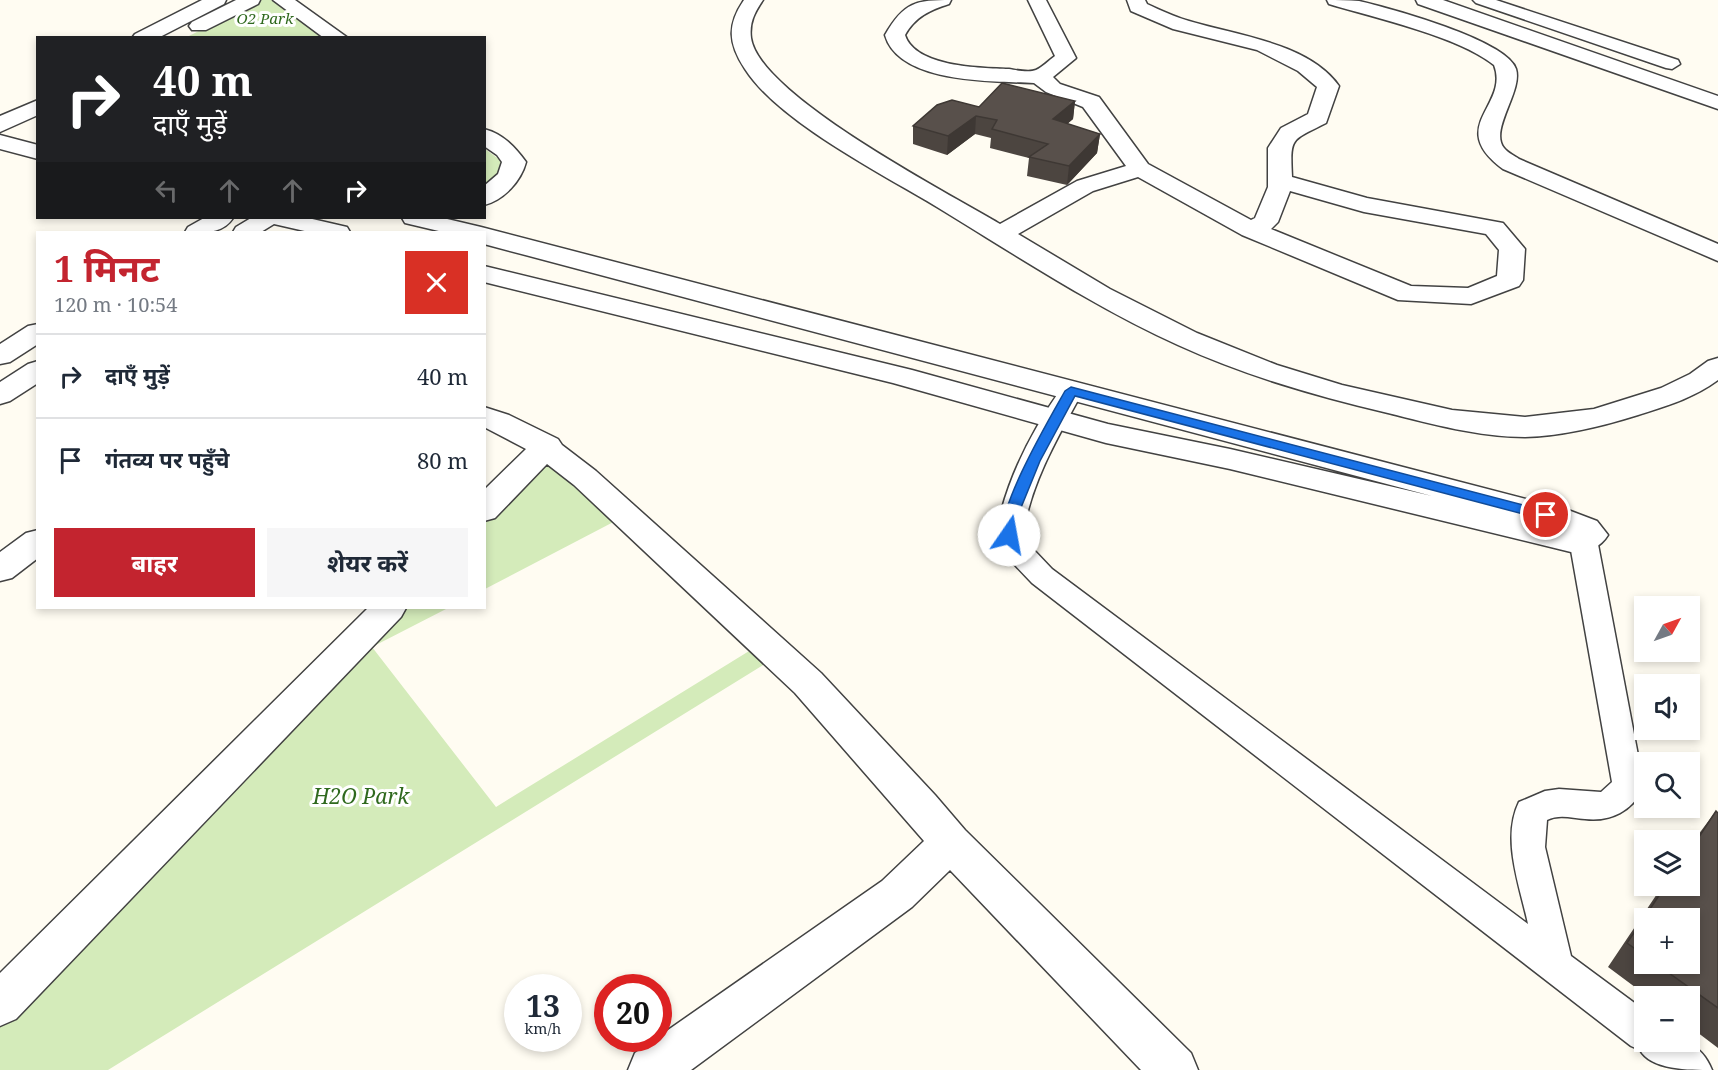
<!DOCTYPE html>
<html lang="hi">
<head>
<meta charset="utf-8">
<style>
  :root { --surface:#fff; --page:#f6f6f7; --text:#1f2937; --muted:#747a83; --line:#e0e1e3; --accent:#c3242f }
  body { margin:0; font-family:"Noto Serif","Noto Sans Devanagari",serif; background:var(--page); color:var(--text); height:100vh; display:flex; flex-direction:column; font-size:22px; white-space:nowrap }
  * { box-sizing:border-box; margin:0 }
  p { font-size:20px; color:var(--muted) }
  .icon { flex:none; width:33px; height:33px; fill:none; stroke:currentColor; stroke-width:2; stroke-linecap:round; stroke-linejoin:round }
  .map { position:relative; flex:1; overflow:hidden }
  .panel { position:absolute; left:36px; top:231px; width:450px; height:378px; display:flex; flex-direction:column; background:var(--surface); border-radius:0px; box-shadow:0 3px 9px #0003 }
  .panel>* { flex:none }
  .top-card { position:absolute; left:36px; top:36px; width:450px; height:183px; border-radius:0px; box-shadow:0 3px 9px #0003; background:#202124; color:#fff; overflow:hidden }
  .needle { width:39px; rotate:50deg }
  .buttons { position:absolute; left:1634px; top:596px; display:grid; gap:12px }
  .buttons a { display:grid; place-items:center; width:66px; height:66px; border-radius:0px; background:var(--surface); box-shadow:0 3px 9px #0003; font-size:30px }
  .speed { position:absolute; left:504px; top:974px; display:flex; gap:12px; font-size:30px; font-weight:700; text-align:center }
  .speed>* { display:grid; place-content:center; width:78px; height:78px; border-radius:50%; background:var(--surface); box-shadow:0 3px 9px #0003; line-height:1 }
  .speed small { font-size:15px; font-weight:400 }
  .speed .limit { border:9px solid #d22; background:#fff; color:#111 }
  .pin { position:absolute; display:grid; place-items:center; width:51px; height:51px; color:#fff; margin:-26px; border:3px solid #fff; border-radius:50%; box-shadow:0 2px 6px #0007 }
  .me { position:absolute; width:66px; margin:-33px; rotate:12deg; stroke-linejoin:round; filter:drop-shadow(0 0 4px #0008) }
  .turn { display:flex; align-items:center; gap:21px; height:126px; padding:0 18px; font-size:27px }
  .turn .icon { width:78px; height:78px; stroke-width:2.5 }
  .turn b { display:block; font-size:42px; line-height:51px }
  .lanes { display:flex; align-items:center; height:57px; padding:0 18px; background:#0003; justify-content:center; gap:30px; direction:ltr }
  .lanes .off { opacity:.35 }
  .round { display:grid; place-items:center; flex:none; width:63px; height:63px; border-radius:0px; background:var(--page) }
  .overview { display:flex; align-items:center; justify-content:space-between; height:102px; padding:0 18px }
  h1 { font-size:36px; font-weight:700; line-height:45px; color:var(--accent) }
  .action { display:flex; gap:12px; margin-top:auto; padding:12px 18px }
  .action a { flex:1; height:69px; border-radius:0px; background:var(--accent); color:#fff; font-size:24px; font-weight:700; line-height:69px; text-align:center }
  .action a+a { background:var(--page); color:var(--text) }
  ul { padding:0; list-style:none }
  li { display:flex; align-items:center; gap:18px; height:84px; padding:0 18px; border-top:2px solid var(--line) }
  li div { flex:1 }
  li b { display:block; font-size:22px }
  li em { font-style:normal }
  .map>svg:first-child { display:block }
  .green { fill:#d4ebba }
  .lines { fill:none; stroke-linecap:round; stroke-linejoin:round }
  .service-casing { stroke:#424242; stroke-width:3 }
  .minor-casing { stroke:#424242; stroke-width:3 }
  .service { fill:#fff; fill-rule:evenodd }
  .minor { fill:#fff; fill-rule:evenodd }
  .wall { fill:#4c4540; fill-rule:evenodd }
  .shaded-wall { fill:#3e3834 }
  .building { fill:#58504b; stroke:#3e3834; stroke-width:1.5 }
  .route { fill:#1a73e8; stroke:#114b97; stroke-width:1.5 }
  .labels { text-anchor:middle; dominant-baseline:central; stroke-width:6; stroke-linejoin:round; paint-order:stroke }
  .far-park-label { font-size:15px; font-style:italic; fill:#2f691e; stroke:#fff }
  .near-park-label { font-size:21px; font-style:italic; fill:#2f691e; stroke:#fff }
</style>
</head>
<body>
<div class="map">
<svg width="1718" height="1070" viewBox="0 0 1718 1070">
  <rect width="100%" height="100%" fill="#fffcf2"/>
  <path class="green" d="M 260,0 L 271,0 L 325,37 L 185,38 Z
    M 485,149 L 503,162 L 497,178 L 485,189 Z
    M 548,458 L 623,517 L 485,589 L 485,523 Z
    M 403,608 L 448,608 L 372,647 L 496,807 L 754,648 L 768,662 L 108,1070 L 0,1070 L 0,1023 Z"/>
  <g class="lines">
    <defs>
      <path id="service" d="M 1473,0 L 1496,0 L 1678,60 L 1680,64 L 1672,69 L 1666,68 L 1476,3 Z
        M 1071,384 L 1079,386 L 1083,391 C 1058,437 1031,482 1023,534 L 1033,549 L 1052,569 L 1528,924 C 1520,886 1501,839 1519,802 L 1545,791 L 1559,789 L 1601,792 L 1612,782 L 1569,539 L 1573,532 L 1583,530 L 1593,532 L 1597,539 L 1644,787 C 1632,811 1611,822 1585,819 C 1572,818 1559,814 1547,820 L 1545,847 L 1571,956 L 1644,1010 L 1644,1041 C 1675,1041 1698,1036 1712,1070 C 1689,1070 1651,1070 1640,1050 L 1631,1046 L 1032,583 L 1013,563 L 996,535 C 1005,482 1032,430 1063,386 Z"/>
      <path id="minor" d="M 202,0 L 226,0 L 224,4 L 158,38 L 132,38 L 135,34 Z
        M 236,0 L 260,0 L 258,4 L 206,30 L 192,30 L 189,26 L 192,22 Z
        M 273,0 L 295,0 L 348,38 L 324,38 Z
        M 744,0 L 763,0 C 755,12 749,22 751,38 C 759,95 948,193 1000,224 L 1077,181 L 1126,166 L 1083,107 L 1046,92 L 1034,83 C 994,81 899,84 885,35 C 904,2 916,0 951,0 L 949,4 C 930,10 915,17 905,35 C 915,67 980,68 1009,69 C 1016,70 1029,73 1036,70 C 1043,67 1049,60 1055,56 L 1028,0 L 1046,0 L 1076,58 L 1053,77 L 1060,84 L 1099,97 L 1148,164 L 1251,220 L 1255,218 L 1268,187 L 1268,148 L 1281,128 L 1308,114 L 1317,87 L 1298,71 L 1257,50 L 1173,29 L 1131,11 L 1127,0 L 1145,0 L 1147,4 C 1160,10 1175,17 1189,21 C 1235,35 1309,43 1339,86 L 1326,123 C 1291,141 1290,136 1292,177 L 1367,198 L 1503,223 L 1525,249 L 1523,280 L 1519,286 L 1471,304 L 1398,300 L 1242,235 L 1138,177 L 1093,191 L 1018,234 L 1110,289 L 1197,333 L 1277,365 L 1342,385 L 1452,410 L 1525,417 L 1594,409 L 1661,388 L 1690,374 L 1708,361 L 1718,358 L 1718,380 C 1694,398 1666,406 1638,415 C 1603,426 1563,436 1525,437 C 1479,437 1432,424 1388,413 C 1316,396 1246,376 1178,345 C 1094,307 1016,255 937,207 C 882,174 778,121 745,69 C 728,43 727,25 744,0 ZM 1290,191 L 1364,212 L 1486,234 L 1499,250 L 1497,276 L 1468,288 L 1411,286 L 1271,229 L 1278,222 Z
        M 1327,0 C 1337,0 1349,0 1359,1 C 1389,8 1507,40 1516,69 C 1523,91 1489,130 1504,148 C 1508,153 1515,156 1519,159 L 1718,244 L 1718,261 L 1503,169 C 1445,126 1510,106 1494,65 C 1458,36 1375,18 1329,4 Z
        M 1416,0 L 1443,0 L 1718,96 L 1718,109 L 1418,4 Z
        M 38,100 L 38,115 L 0,132 L 0,116 Z
        M 484,129 C 503,134 515,147 526,162 C 521,181 504,200 484,205 L 484,186 L 498,174 L 502,162 L 497,155 L 484,146 Z
        M 0,135 L 38,145 L 38,159 L 0,149 Z
        M 204,218 L 233,218 C 222,235 203,232 185,232 L 188,227 Z
        M 251,218 L 308,218 L 347,227 L 350,232 L 309,232 L 274,224 L 261,232 L 233,232 L 236,227 Z
        M 402,218 L 443,218 L 481,227 L 1568,510 L 1597,521 L 1608,535 C 1600,548 1586,553 1571,552 L 1230,469 L 1106,443 L 893,383 L 484,282 L 484,266 L 912,370 L 1108,424 L 1230,449 L 1432,496 L 484,244 L 484,232 L 443,232 L 405,223 Z
        M 38,324 L 38,344 L 10,362 L 0,364 L 0,344 L 28,326 Z
        M 38,361 L 38,383 L 10,401 L 0,404 L 0,382 L 28,364 Z
        M 484,407 L 509,415 L 558,439 L 562,445 L 596,471 L 821,673 L 935,795 L 965,830 L 1191,1053 L 1198,1070 L 1141,1070 L 950,870 L 912,907 L 691,1070 L 628,1070 L 635,1053 L 882,881 L 924,841 L 795,693 L 574,485 L 547,464 L 495,518 L 484,521 L 484,490 L 526,449 L 484,427 Z
        M 38,530 L 38,558 L 12,578 L 0,581 L 0,552 L 26,533 Z
        M 368,608 L 406,608 L 401,617 L 16,1019 L 0,1026 L 0,973 Z"/>
    </defs>
    <use href="#service" class="service-casing"/>
    <use href="#minor" class="minor-casing"/>
    <use href="#service" class="service"/>
    <use href="#minor" class="minor"/>
  </g>
  <path class="wall" d="M 1075,101 L 1073,119 L 1067,124 L 1100,134 L 1097,153 L 1067,185 L 1027,176 L 1029,158 L 990,148 L 991,138 L 975,134 L 947,155 L 913,144 L 913,126 Z
    M 1716,811 L 1718,813 L 1718,1048 L 1689,1026 L 1689,996 L 1647,996 L 1608,967 L 1663,885 L 1689,885 L 1689,847 ZM 1644,918 L 1689,963 L 1644,963 Z"/>
  <path class="shaded-wall" d="M 1075,101 L 1073,119 L 1051,138 L 1053,119 Z
    M 976,116 L 975,134 L 947,155 L 948,136 Z
    M 1100,134 L 1097,153 L 1067,185 L 1069,166 Z"/>
  <path class="building" d="M 1002,83 L 1075,101 L 1053,119 L 1100,134 L 1069,166 L 1029,157 L 1048,144 L 992,129 L 997,120 L 976,116 L 948,136 L 913,126 L 937,105 L 952,100 L 979,107 Z
    M 1716,811 L 1718,813 L 1718,1008 L 1655,963 L 1689,963 L 1689,918 L 1644,918 L 1666,885 L 1689,885 L 1689,852 Z
    M 1644,918 L 1644,955 L 1627,943 Z"/>
  <path class="route" d="M 1071,387 L 1546,511 L 1552,515 L 1546,520 L 1075,396 L 1040,461 L 1018,515 L 1014,538 L 1004,538 C 993,514 1051,416 1065,391 Z"/>
  <g class="labels">
    <g class="far-park-label">
      <text x="265" y="18">O2 Park</text>
    </g>
    <g class="near-park-label">
      <text x="361" y="796">H2O Park</text>
    </g>
  </g>
</svg>
<div class="buttons">
<a><svg class="needle" viewBox="-14 -14 28 28"><path d="M0-13l5 13h-10z" fill="#e53935"/><path d="M0 13l5-13h-10z" fill="#747a83"/></svg></a>
<a><svg class="icon" aria-label="sound" viewBox="0 0 24 24"><path d="M4 9h4l5-4v14l-5-4H4zM17 9q2 3 0 6"/></svg></a>
<a><svg class="icon" aria-label="search" viewBox="0 0 24 24"><circle cx="10" cy="10" r="6"/><path d="M15 15l6 6"/></svg></a>
<a><svg class="icon" aria-label="layers" viewBox="0 0 24 24"><path d="M12 4l9 5-9 5-9-5zM3 14l9 5 9-5"/></svg></a>
<a>+</a>
<a>−</a>
</div>
<div class="speed"><div>13<small>km/h</small></div><div class="limit">20</div></div>
<div class="pin" style="left:1546px;top:515px;background:#d93025"><svg class="icon" aria-label="arrive" viewBox="0 0 24 24"><path d="M6 21V4h12l-3 4 3 4H6"/></svg></div>
<svg class="me" style="left:1009px;top:535px" viewBox="-20 -20 40 40"><circle r="19" fill="#fff"/><path d="M0-13L10 11 0 6-10 11z" fill="#1a73e8"/></svg>
<div class="top-card">
<div class="turn"><svg class="icon" aria-label="right" viewBox="0 0 24 24"><path d="M7 20v-9h11M14 6l5 5-5 5"/></svg><div><b>40 m</b>दाएँ मुड़ें</div></div>
<div class="lanes"><svg class="icon off" aria-label="left" viewBox="0 0 24 24"><path d="M17 20v-9H6M10 6l-5 5 5 5"/></svg><svg class="icon off" aria-label="ahead" viewBox="0 0 24 24"><path d="M12 20V5M6 11l6-6 6 6"/></svg><svg class="icon off" aria-label="ahead" viewBox="0 0 24 24"><path d="M12 20V5M6 11l6-6 6 6"/></svg><svg class="icon" aria-label="right" viewBox="0 0 24 24"><path d="M7 20v-9h11M14 6l5 5-5 5"/></svg></div>
</div>
<section class="panel">
<div class="overview"><div><h1>1 मिनट</h1><p>120 m · 10:54</p></div><a class="round" style="background:#d93025;color:#fff"><svg class="icon" aria-label="close" viewBox="0 0 24 24"><path d="M6 6l12 12M18 6L6 18"/></svg></a></div>
<ul>
<li><svg class="icon" aria-label="right" viewBox="0 0 24 24"><path d="M7 20v-9h11M14 6l5 5-5 5"/></svg><div><b>दाएँ मुड़ें</b></div><em>40 m</em></li>
<li><svg class="icon" aria-label="arrive" viewBox="0 0 24 24"><path d="M6 21V4h12l-3 4 3 4H6"/></svg><div><b>गंतव्य पर पहुँचे</b></div><em>80 m</em></li>
</ul>
<div class="action"><a>बाहर</a><a>शेयर करें</a></div>
</section>
</div>
</body>
</html>
